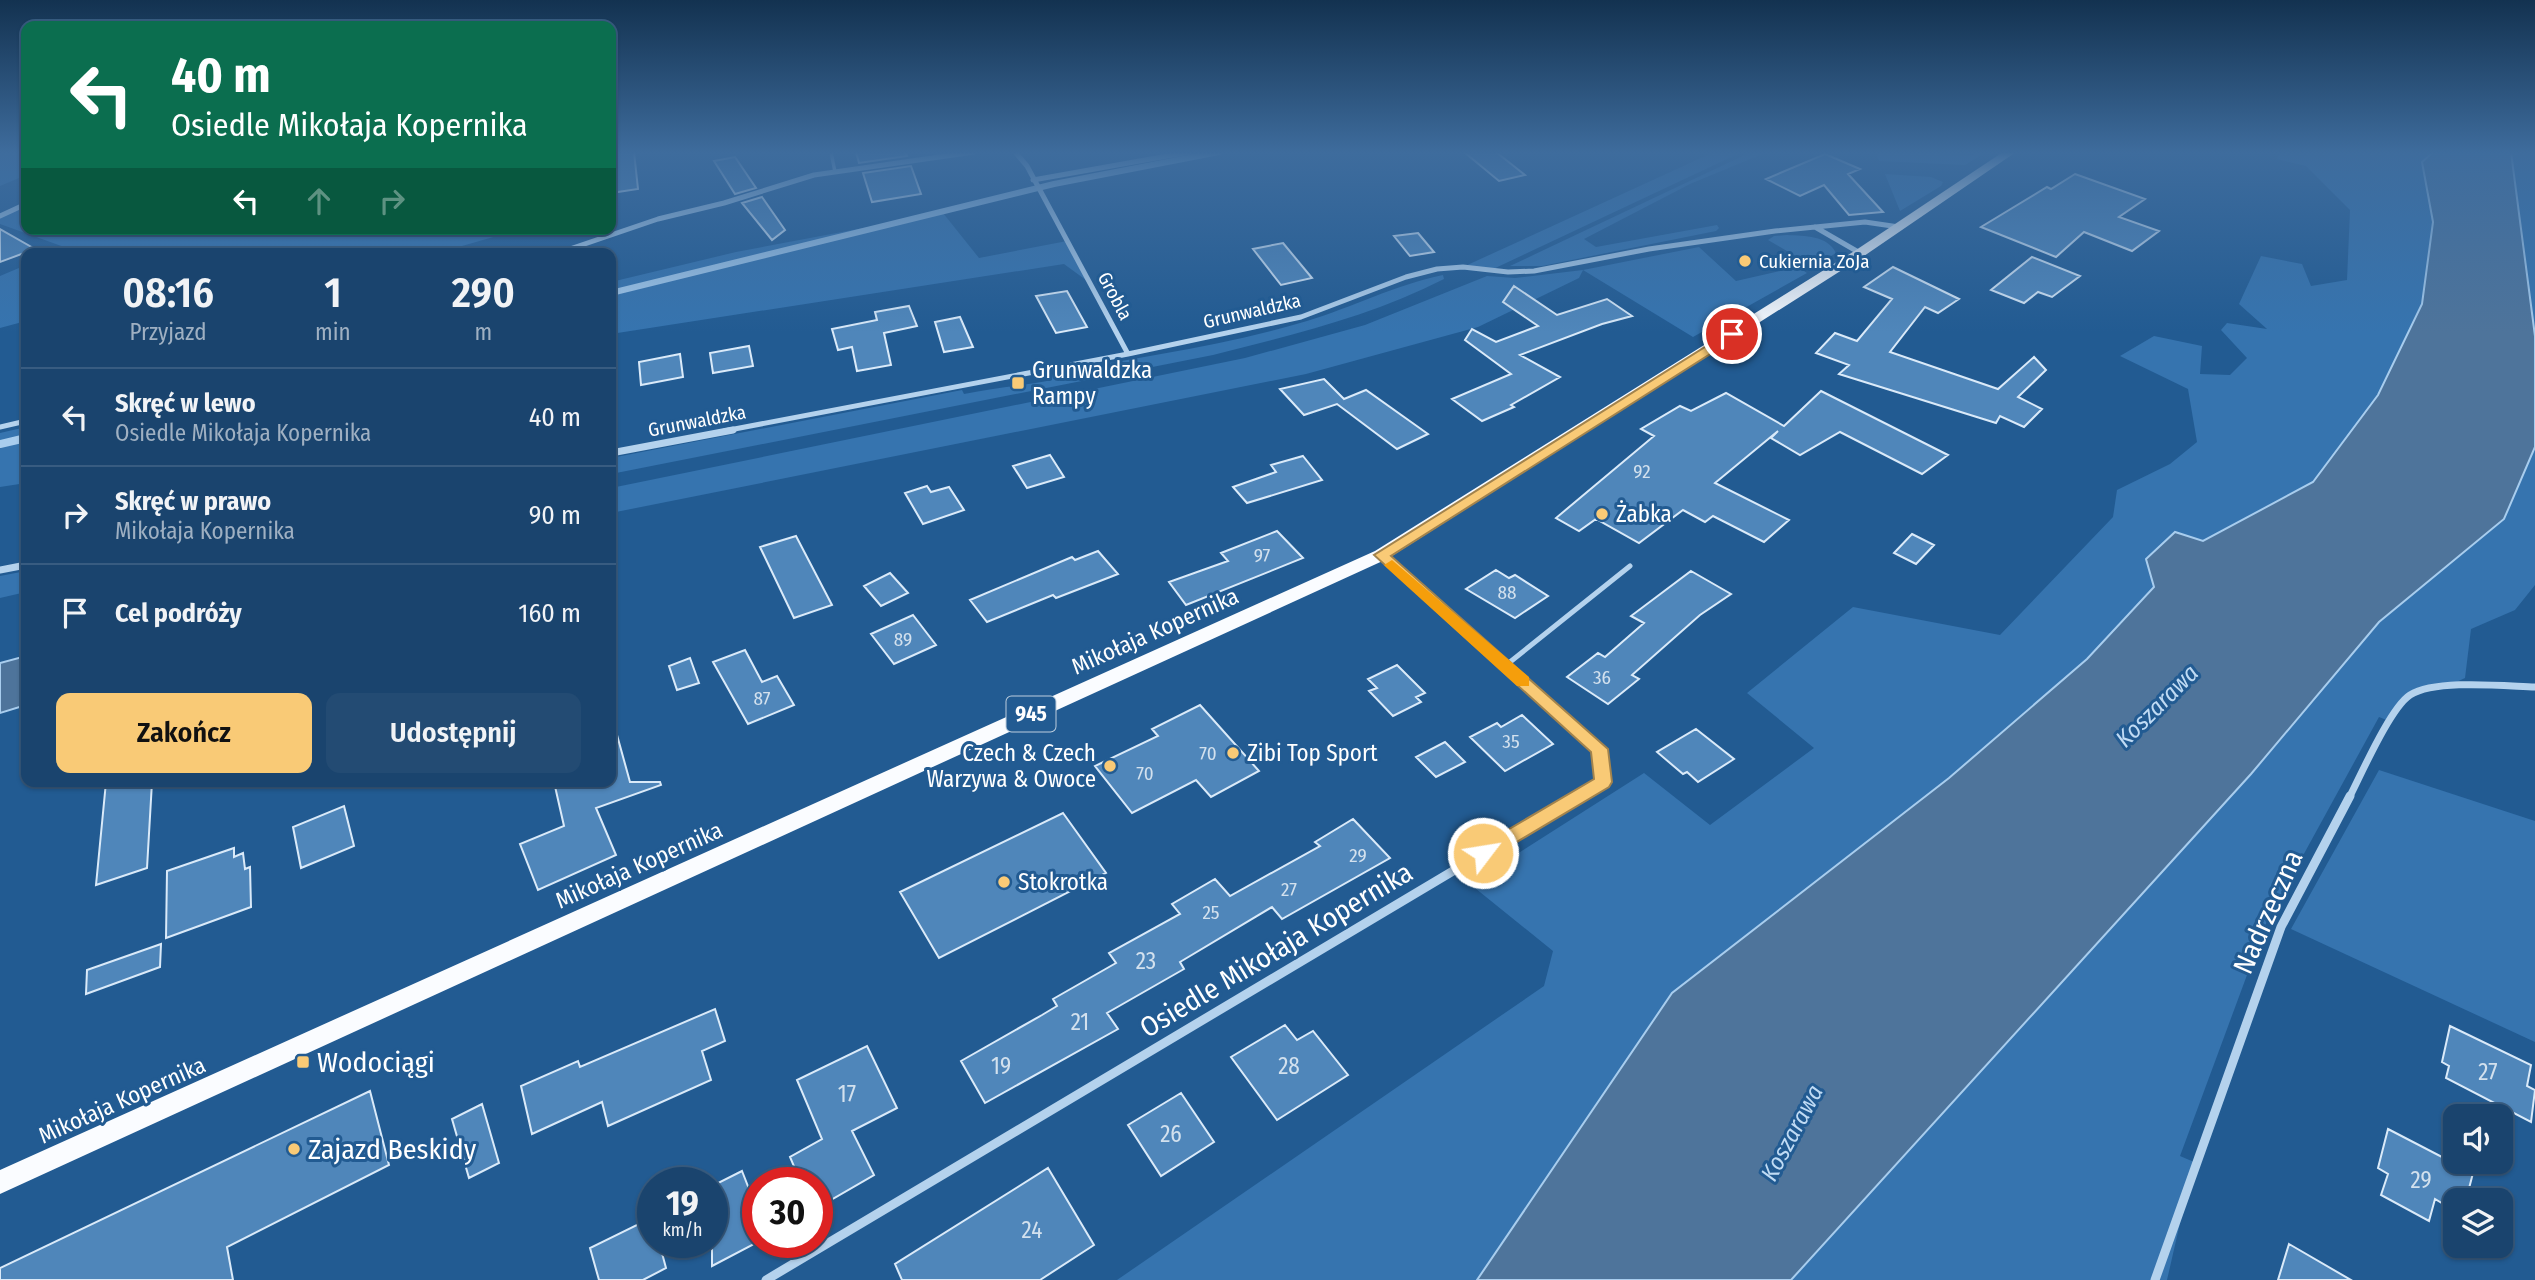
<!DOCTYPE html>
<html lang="pl">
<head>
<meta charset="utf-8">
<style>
  :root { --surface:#1a446e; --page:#234b73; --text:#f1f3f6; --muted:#9fb0c2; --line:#385c81; --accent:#f9ca76 }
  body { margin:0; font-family:"Fira Sans Condensed",sans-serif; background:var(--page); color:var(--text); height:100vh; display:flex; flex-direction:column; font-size:26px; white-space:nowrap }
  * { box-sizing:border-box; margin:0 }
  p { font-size:23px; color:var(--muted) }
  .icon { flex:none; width:38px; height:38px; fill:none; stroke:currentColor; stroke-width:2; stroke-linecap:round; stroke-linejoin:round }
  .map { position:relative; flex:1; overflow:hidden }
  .drawer { position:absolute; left:21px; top:248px; width:595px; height:539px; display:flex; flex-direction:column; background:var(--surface); border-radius:14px; box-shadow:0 2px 5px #0004,0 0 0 2px var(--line) }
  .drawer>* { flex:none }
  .guide { position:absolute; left:21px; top:21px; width:595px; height:214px; border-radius:14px; box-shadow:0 2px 5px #0004,0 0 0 2px var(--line); background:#0b6e4f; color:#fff; overflow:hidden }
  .fabs { position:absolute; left:2443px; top:1104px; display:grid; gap:14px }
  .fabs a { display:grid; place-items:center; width:70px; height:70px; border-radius:14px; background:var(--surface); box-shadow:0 2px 5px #0004,0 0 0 2px var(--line); font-size:35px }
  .speed { position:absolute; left:637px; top:1167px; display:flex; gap:14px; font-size:35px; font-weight:700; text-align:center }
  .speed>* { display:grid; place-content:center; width:91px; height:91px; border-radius:50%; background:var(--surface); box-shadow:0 2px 5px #0004,0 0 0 2px var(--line); line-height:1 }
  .speed small { font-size:18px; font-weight:400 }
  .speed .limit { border:10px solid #d22; background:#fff; color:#111 }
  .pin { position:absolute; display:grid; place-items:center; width:60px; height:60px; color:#fff; margin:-30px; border:4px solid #fff; border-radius:50%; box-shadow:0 2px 7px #0007 }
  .me { position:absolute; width:77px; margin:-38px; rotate:59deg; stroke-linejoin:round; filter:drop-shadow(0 0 5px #0008) }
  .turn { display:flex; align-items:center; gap:24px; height:147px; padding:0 35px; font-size:32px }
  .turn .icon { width:91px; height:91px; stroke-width:2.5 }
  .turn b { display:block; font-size:49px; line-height:60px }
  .lanes { display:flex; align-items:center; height:66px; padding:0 35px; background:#0003; justify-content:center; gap:35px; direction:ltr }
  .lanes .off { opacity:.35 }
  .eta { display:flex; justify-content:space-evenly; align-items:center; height:119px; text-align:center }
  .eta b { font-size:42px; font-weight:600; line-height:49px }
  .primary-button { display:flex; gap:14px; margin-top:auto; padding:14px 35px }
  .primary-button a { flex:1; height:80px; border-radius:14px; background:var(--accent); color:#111; font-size:28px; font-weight:600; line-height:80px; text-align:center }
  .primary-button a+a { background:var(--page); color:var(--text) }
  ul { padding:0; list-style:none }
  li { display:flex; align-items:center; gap:21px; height:98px; padding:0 35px; border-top:2px solid var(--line) }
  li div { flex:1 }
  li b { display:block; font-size:26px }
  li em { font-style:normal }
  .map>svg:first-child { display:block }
  .green { fill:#3674af }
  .water { fill:#4e749b; stroke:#a8cdee; stroke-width:2 }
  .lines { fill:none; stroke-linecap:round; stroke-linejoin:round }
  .stream-far1 { stroke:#a8cdee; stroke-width:6 }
  .stream { stroke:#a8cdee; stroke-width:8 }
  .building { fill:#4f86ba; stroke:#daeaf9; stroke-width:2 }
  .lane-far1 { stroke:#b4d2ed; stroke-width:3.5 }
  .lane { stroke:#b4d2ed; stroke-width:5 }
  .street-far2 { stroke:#b4d2ed; stroke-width:5 }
  .street-far1 { stroke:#b4d2ed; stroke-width:7 }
  .street { stroke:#b4d2ed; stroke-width:9 }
  .primary { fill:#fafcff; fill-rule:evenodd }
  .route { fill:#f9ca76; stroke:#a2834d; stroke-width:2 }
  .slow { fill:#f59e0b }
  .poi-dot { fill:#f9ca76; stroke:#225b92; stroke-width:2.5 }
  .labels { text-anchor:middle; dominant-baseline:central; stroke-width:6; stroke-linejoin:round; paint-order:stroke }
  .far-poi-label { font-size:19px; fill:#fff; stroke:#225b92; text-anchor:start }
  .far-street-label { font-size:19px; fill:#fff; stroke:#225b92 }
  .number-label { font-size:19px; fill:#d3e1ee }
  .shield { fill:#225b92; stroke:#bdcede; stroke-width:2 }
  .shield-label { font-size:21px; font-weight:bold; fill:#fff }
  .poi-label { font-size:23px; fill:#fff; stroke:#225b92; text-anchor:start }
  .street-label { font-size:23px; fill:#fff; stroke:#225b92 }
  .near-number-label { font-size:23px; fill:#d3e1ee }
  .water-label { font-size:24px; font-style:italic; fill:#c0dbf4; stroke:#225b92 }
  .near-street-label { font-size:28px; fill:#fff; stroke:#225b92 }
  .near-poi-label { font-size:28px; fill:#fff; stroke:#225b92; text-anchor:start }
</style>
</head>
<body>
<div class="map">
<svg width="2535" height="1280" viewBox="0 0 2535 1280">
  <rect width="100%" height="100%" fill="#225b92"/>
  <path class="green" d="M 0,152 L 26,152 L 26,175 L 0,186 Z
    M 1714,152 L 1742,152 L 1489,271 L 1463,267 Z
    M 1751,152 L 1767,152 L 1690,184 L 1584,239 L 1596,247 L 1717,225 L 1719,228 L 1716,231 L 1542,266 L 1510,266 Z
    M 1876,152 L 1971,155 L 1986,152 L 1965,165 L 1879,161 Z
    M 2280,152 L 2433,152 L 2422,162 L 2433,222 L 2422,304 L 2378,395 L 2313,482 L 2202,541 L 2154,587 L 2087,659 L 1949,778 L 1672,993 L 1477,1280 L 1117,1280 L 1544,986 L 1553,951 L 1470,884 L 1644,773 L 1710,825 L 1814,748 L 1747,693 L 1853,607 L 2000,635 L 2113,517 L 2117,490 L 2170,464 L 2197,442 L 2188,389 L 2120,356 L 2154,336 L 2202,346 L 2200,374 L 2230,375 L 2247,358 L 2221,330 L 2227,323 L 2267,329 L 2239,304 L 2261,256 L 2302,264 L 2311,286 L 2347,280 L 2350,210 L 2306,166 L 2277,159 Z
    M 2511,152 L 2535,152 L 2535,336 Z
    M 1885,174 L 1931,177 L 1943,182 L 1941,186 L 1900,211 Z
    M 26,206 L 26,229 L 521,229 L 448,250 L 450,254 L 54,254 L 67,248 L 0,224 L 0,216 Z
    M 943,213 L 979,258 L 1067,241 L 1090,283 L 1064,264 L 611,334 L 611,282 L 736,252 Z
    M 1787,235 C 1805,236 1827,235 1836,253 L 1816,265 L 1809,264 L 1768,240 L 1774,236 Z
    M 1699,247 L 1736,281 L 1798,267 L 1807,273 L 1693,337 L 1583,270 L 1579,278 L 1478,327 L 1306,374 L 611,513 L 611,488 L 1245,358 L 1365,325 L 1487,276 L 1515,278 L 1583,270 Z
    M 26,265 L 26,321 L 0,328 L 0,276 Z
    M 1443,275 L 1444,279 C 1372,316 1292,335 1213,355 L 611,474 L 611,458 L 962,390 L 964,394 C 994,388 1022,386 1052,380 L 1050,373 C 1135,358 1223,346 1307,321 C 1353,307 1395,285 1443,275 Z
    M 26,427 L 26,483 L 0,487 L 0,433 Z
    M 2535,447 L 2535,585 L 2515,610 L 2471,629 L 2465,678 L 2450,685 L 2410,695 L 2389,721 L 2379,717 L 2267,921 L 2180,1156 L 2194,1162 L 2167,1280 L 1791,1280 L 2251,774 L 2379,622 L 2504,519 Z
    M 26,571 L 26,592 L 0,598 L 0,576 Z
    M 2379,770 L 2535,821 L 2535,1042 L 2291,929 Z"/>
  <path class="water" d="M 2433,152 L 2511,152 L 2535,336 L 2535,447 L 2504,519 L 2379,622 L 2251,774 L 1791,1280 L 1477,1280 L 1672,993 L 1949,778 L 2087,659 L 2154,587 L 2146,559 L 2175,532 L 2203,541 L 2313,482 L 2378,395 L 2422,304 L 2433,222 L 2422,162 Z
    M 26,656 L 26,705 L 0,713 L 0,663 Z"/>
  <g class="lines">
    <path class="stream-far1" d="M 611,293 L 1054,184 L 1219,152"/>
    <path class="stream" d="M 0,444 L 26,438"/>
  </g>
  <path class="building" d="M 611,152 L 634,152 L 638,189 L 611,193 Z
    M 856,152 L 905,152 L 907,156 L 859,163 Z
    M 1464,152 L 1496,152 L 1525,175 L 1499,181 Z
    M 1825,154 L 1860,169 L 1848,174 L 1883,212 L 1849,215 L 1824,185 L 1800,196 L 1766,179 Z
    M 735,157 L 756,188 L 735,194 L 714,161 Z
    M 911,166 L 921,194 L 872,202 L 863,173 Z
    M 2075,174 L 2145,199 L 2119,217 L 2159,231 L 2132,251 L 2084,232 L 2056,257 L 1981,227 L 2047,187 L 2051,189 Z
    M 762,197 L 785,230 L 772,240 L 742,203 Z
    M 0,229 L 35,249 L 0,262 Z
    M 1418,233 L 1434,252 L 1410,256 L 1394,236 Z
    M 1283,243 L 1312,278 L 1281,285 L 1253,249 Z
    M 2032,257 L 2080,276 L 2052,297 L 2038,292 L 2024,303 L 1991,290 Z
    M 1893,267 L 1959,299 L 1938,313 L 1925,307 L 1890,352 L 1998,389 L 2034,357 L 2046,370 L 2018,397 L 2042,409 L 2024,427 L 2000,416 L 1996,423 L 1839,374 L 1849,365 L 1816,353 L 1835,333 L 1857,341 L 1892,299 L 1864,287 Z
    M 1514,286 L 1557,315 L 1607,299 L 1632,316 L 1602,324 L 1520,355 L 1560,377 L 1511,405 L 1514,407 L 1482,421 L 1452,399 L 1511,374 L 1465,340 L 1472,329 L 1496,342 L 1538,326 L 1503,302 Z
    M 1067,291 L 1087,327 L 1056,333 L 1036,296 Z
    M 909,306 L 917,326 L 884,333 L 891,365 L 857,371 L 852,347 L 838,350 L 832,329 L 877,320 L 875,312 Z
    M 960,317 L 973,347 L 944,352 L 935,322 Z
    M 749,346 L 753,366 L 713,373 L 710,353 Z
    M 680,354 L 683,377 L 641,385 L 639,362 Z
    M 1324,379 L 1344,399 L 1366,390 L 1428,434 L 1397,449 L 1337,404 L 1304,415 L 1280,389 Z
    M 1821,391 L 1948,455 L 1922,474 L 1840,432 L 1800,455 L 1771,438 L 1778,431 L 1715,483 L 1789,520 L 1764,542 L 1713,516 L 1705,522 L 1683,510 L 1639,543 L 1596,519 L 1579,531 L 1556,518 L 1654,436 L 1641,429 L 1680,406 L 1691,411 L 1726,393 L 1784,426 Z
    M 1050,455 L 1064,477 L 1027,488 L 1013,466 Z
    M 1303,456 L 1322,480 L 1247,503 L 1233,487 L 1276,472 L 1271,465 Z
    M 927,486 L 931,492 L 949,487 L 964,510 L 923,524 L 905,493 Z
    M 1277,531 L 1303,558 L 1186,605 L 1169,582 L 1228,561 L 1221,553 Z
    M 1912,534 L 1934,545 L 1916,564 L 1894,553 Z
    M 796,536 L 832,605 L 794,618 L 760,547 Z
    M 1098,551 L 1118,574 L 1056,598 L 1053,595 L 987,622 L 970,600 L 1072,557 L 1075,560 Z
    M 1496,570 L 1509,578 L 1515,575 L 1548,596 L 1515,618 L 1466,589 Z
    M 1691,571 L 1731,594 L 1700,615 L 1632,675 L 1639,679 L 1608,704 L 1567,677 L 1598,653 L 1605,657 L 1644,623 L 1631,616 Z
    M 890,573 L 908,593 L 881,606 L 864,586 Z
    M 913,615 L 936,645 L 894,664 L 871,634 Z
    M 745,650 L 762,682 L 777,676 L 794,705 L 748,724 L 713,662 Z
    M 690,658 L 699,683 L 677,690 L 669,666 Z
    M 1397,665 L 1425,693 L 1416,697 L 1421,702 L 1393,716 L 1369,691 L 1377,688 L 1368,679 Z
    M 1200,705 L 1259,771 L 1211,797 L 1196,780 L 1132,813 L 1095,766 L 1158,736 L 1152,729 Z
    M 1522,715 L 1553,744 L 1505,771 L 1470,737 L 1497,723 L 1501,727 Z
    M 1696,729 L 1734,759 L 1698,782 L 1687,772 L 1683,774 L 1657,752 Z
    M 617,735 L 630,782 L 660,782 L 661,785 L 596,808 L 616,855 L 538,890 L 520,844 L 564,826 L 554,782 L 611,782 L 611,736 Z
    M 1445,742 L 1465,762 L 1436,777 L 1416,757 Z
    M 106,782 L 152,782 L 147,868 L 96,885 Z
    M 344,806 L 354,846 L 301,868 L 293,827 Z
    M 1063,813 L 1106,873 L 939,958 L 900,892 Z
    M 1353,819 L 1390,858 L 1282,919 L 1272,907 L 1180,962 L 1184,969 L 1107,1013 L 1118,1029 L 985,1103 L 961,1061 L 1042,1015 L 1057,1006 L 1053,999 L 1116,963 L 1109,953 L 1180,914 L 1172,904 L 1215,879 L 1230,896 L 1320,846 L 1315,842 Z
    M 234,848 L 234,857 L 243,853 L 245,869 L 250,867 L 251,907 L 166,938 L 167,871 Z
    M 161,944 L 160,967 L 86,994 L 87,970 Z
    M 715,1009 L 725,1041 L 702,1051 L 711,1080 L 608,1126 L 602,1102 L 532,1134 L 521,1086 L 578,1061 L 580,1067 Z
    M 1285,1025 L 1297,1040 L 1313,1031 L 1348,1075 L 1277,1120 L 1231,1057 Z
    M 2450,1026 L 2531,1065 L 2527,1086 L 2535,1090 L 2531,1122 L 2446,1078 L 2449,1066 L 2442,1062 Z
    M 867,1046 L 897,1108 L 852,1131 L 874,1175 L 817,1208 L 817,1183 L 801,1183 L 790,1157 L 822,1139 L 797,1080 Z
    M 370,1091 L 389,1165 L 227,1247 L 233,1280 L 0,1280 L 0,1268 Z
    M 1181,1093 L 1214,1142 L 1161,1176 L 1128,1125 Z
    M 482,1104 L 499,1163 L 469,1178 L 452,1119 Z
    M 2388,1129 L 2473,1173 L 2466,1200 L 2455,1200 L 2455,1211 L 2435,1199 L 2429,1221 L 2381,1195 L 2388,1174 L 2378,1168 Z
    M 1048,1168 L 1094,1245 L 1040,1280 L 902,1280 L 895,1264 Z
    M 742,1171 L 758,1212 L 758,1242 L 712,1266 L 712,1186 Z
    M 653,1217 L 653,1242 L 659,1242 L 666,1268 L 643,1280 L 599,1280 L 590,1248 Z
    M 2289,1244 L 2351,1280 L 2278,1280 Z"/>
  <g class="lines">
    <path class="lane-far1" d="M 831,152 L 835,172"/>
    <path class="lane" d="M 1505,666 L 1630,566"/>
    <path class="street-far2" d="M 1015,152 L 1027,166 L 1128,354
      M 1033,180 L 1190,152
      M 0,216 L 26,204
      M 1815,227 L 1860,253
      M 555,254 L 658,219 L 724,203 L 814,175 L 974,152
      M 0,427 L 26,421
      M 724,431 L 1128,354 L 1301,317 L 1406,277 L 1437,269 L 1463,267 L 1508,272 L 1534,271 L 1649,249 L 1775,231 L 1865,222 L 1899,227"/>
    <path class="street-far1" d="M 611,453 L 733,430
      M 1381,555 L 1599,749 L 1603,782 L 1576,798
      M 0,570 L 26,565
      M 2349,798 C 2361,775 2390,708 2410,695 C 2436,679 2504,686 2535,687"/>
    <path class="street" d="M 766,1280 L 1579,796
      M 2155,1280 L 2281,927 L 2350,796"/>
    <path class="primary" d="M 2003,152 L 2016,152 L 1864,256 L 1387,559 L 0,1194 L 0,1170 L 1375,551 L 1856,250 Z"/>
  </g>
  <linearGradient id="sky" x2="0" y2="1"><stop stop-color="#133250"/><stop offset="0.46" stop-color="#3e6c9d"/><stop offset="1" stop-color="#3e6c9d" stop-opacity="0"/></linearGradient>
  <rect width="2535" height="332" fill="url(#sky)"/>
  <path class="route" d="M 1732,330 L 1738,334 L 1737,337 L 1391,556 L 1608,749 L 1612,782 L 1609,787 L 1490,858 L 1477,858 L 1474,853 L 1477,848 L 1594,779 L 1591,752 L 1374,555 Z"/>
  <path class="slow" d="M 1392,560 L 1529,677 L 1529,686 L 1517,686 L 1387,568 L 1384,565 Z"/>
  <g class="poi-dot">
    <circle cx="1745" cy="261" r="7"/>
    <rect x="1011" y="376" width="14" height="14" rx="3.5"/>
    <circle cx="1602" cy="514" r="7"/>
    <circle cx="1233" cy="753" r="7"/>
    <circle cx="1110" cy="766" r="7"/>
    <circle cx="1004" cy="882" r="7"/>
    <rect x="296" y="1055" width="14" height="14" rx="3.5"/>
    <circle cx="294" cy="1149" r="7"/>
  </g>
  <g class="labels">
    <g class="far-poi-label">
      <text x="1759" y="261">Cukiernia ZoJa</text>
    </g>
    <g class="far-street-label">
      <text transform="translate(1115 296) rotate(62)">Grobla</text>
      <text transform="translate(1252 311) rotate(-13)">Grunwaldzka</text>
      <text transform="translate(697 421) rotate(-11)">Grunwaldzka</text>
    </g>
    <g class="number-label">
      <text x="1642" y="471">92</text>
      <text x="1262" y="555">97</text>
      <text x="1507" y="592">88</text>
      <text x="903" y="639">89</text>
      <text x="1602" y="677">36</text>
      <text x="762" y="698">87</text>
      <text x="1511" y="741">35</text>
      <text x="1208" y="753">70</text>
      <text x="1145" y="773">70</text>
      <text x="1358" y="855">29</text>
      <text x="1289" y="889">27</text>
      <text x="1211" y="912">25</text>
    </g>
    <rect class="shield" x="1006.5" y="696.5" width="49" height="35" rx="5"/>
    <g class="shield-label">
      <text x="1031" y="714">945</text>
    </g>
    <g class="poi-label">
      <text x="1032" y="370">Grunwaldzka<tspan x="1032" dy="26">Rampy</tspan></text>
      <text x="1616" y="514">Żabka</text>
      <text x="1096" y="753" text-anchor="end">Czech &amp; Czech<tspan x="1096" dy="26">Warzywa &amp; Owoce</tspan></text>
      <text x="1247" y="753">Zibi Top Sport</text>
      <text x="1018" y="882">Stokrotka</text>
    </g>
    <g class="street-label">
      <text transform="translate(1155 631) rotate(-24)">Mikołaja Kopernika</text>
      <text transform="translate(639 865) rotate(-24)">Mikołaja Kopernika</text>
      <text transform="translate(122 1100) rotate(-24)">Mikołaja Kopernika</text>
    </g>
    <g class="near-number-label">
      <text x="1146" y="961">23</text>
      <text x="1080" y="1022">21</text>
      <text x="1001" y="1066">19</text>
      <text x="1289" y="1066">28</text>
      <text x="2488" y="1072">27</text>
      <text x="847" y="1094">17</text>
      <text x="1171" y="1134">26</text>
      <text x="2421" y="1180">29</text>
      <text x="1032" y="1230">24</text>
    </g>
    <g class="water-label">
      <text transform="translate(2157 706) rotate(-45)">Koszarawa</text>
      <text transform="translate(1792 1133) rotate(-62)">Koszarawa</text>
    </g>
    <g class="near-street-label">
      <text transform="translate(2268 912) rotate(-66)">Nadrzeczna</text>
      <text transform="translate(1276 950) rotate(-31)">Osiedle Mikołaja Kopernika</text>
    </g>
    <g class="near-poi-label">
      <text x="317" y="1062">Wodociągi</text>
      <text x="308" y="1149">Zajazd Beskidy</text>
    </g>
  </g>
</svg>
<div class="fabs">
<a><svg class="icon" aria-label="sound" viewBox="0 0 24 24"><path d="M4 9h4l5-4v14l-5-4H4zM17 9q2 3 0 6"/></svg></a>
<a><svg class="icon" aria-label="layers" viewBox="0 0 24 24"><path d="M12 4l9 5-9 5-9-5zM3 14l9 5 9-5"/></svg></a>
</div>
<div class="speed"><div>19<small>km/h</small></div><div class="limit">30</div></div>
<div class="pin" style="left:1732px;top:334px;background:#d93025"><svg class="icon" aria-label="arrive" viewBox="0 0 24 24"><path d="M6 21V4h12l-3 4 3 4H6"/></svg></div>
<svg class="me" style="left:1483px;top:853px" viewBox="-20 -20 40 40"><circle r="17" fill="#f9ca76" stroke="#fff" stroke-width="3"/><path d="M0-11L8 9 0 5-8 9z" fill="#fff"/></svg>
<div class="guide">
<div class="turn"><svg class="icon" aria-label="left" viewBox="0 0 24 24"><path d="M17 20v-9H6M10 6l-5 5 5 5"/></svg><div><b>40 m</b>Osiedle Mikołaja Kopernika</div></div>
<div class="lanes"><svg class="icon" aria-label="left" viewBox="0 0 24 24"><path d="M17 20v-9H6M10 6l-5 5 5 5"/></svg><svg class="icon off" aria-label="ahead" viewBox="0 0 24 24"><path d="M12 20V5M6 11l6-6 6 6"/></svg><svg class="icon off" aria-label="right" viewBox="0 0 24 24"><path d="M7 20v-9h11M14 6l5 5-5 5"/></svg></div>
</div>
<section class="drawer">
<div class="eta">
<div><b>08:16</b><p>Przyjazd</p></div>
<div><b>1</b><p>min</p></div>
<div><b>290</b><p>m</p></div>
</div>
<ul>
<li><svg class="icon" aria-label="left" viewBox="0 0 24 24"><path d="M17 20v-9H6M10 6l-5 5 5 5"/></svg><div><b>Skręć w lewo</b><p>Osiedle Mikołaja Kopernika</p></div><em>40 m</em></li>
<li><svg class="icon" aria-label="right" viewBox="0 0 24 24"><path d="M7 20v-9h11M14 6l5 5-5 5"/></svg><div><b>Skręć w prawo</b><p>Mikołaja Kopernika</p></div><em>90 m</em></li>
<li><svg class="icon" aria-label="arrive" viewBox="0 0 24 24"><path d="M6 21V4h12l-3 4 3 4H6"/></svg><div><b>Cel podróży</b></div><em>160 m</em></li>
</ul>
<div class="primary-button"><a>Zakończ</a><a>Udostępnij</a></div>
</section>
</div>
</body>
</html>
